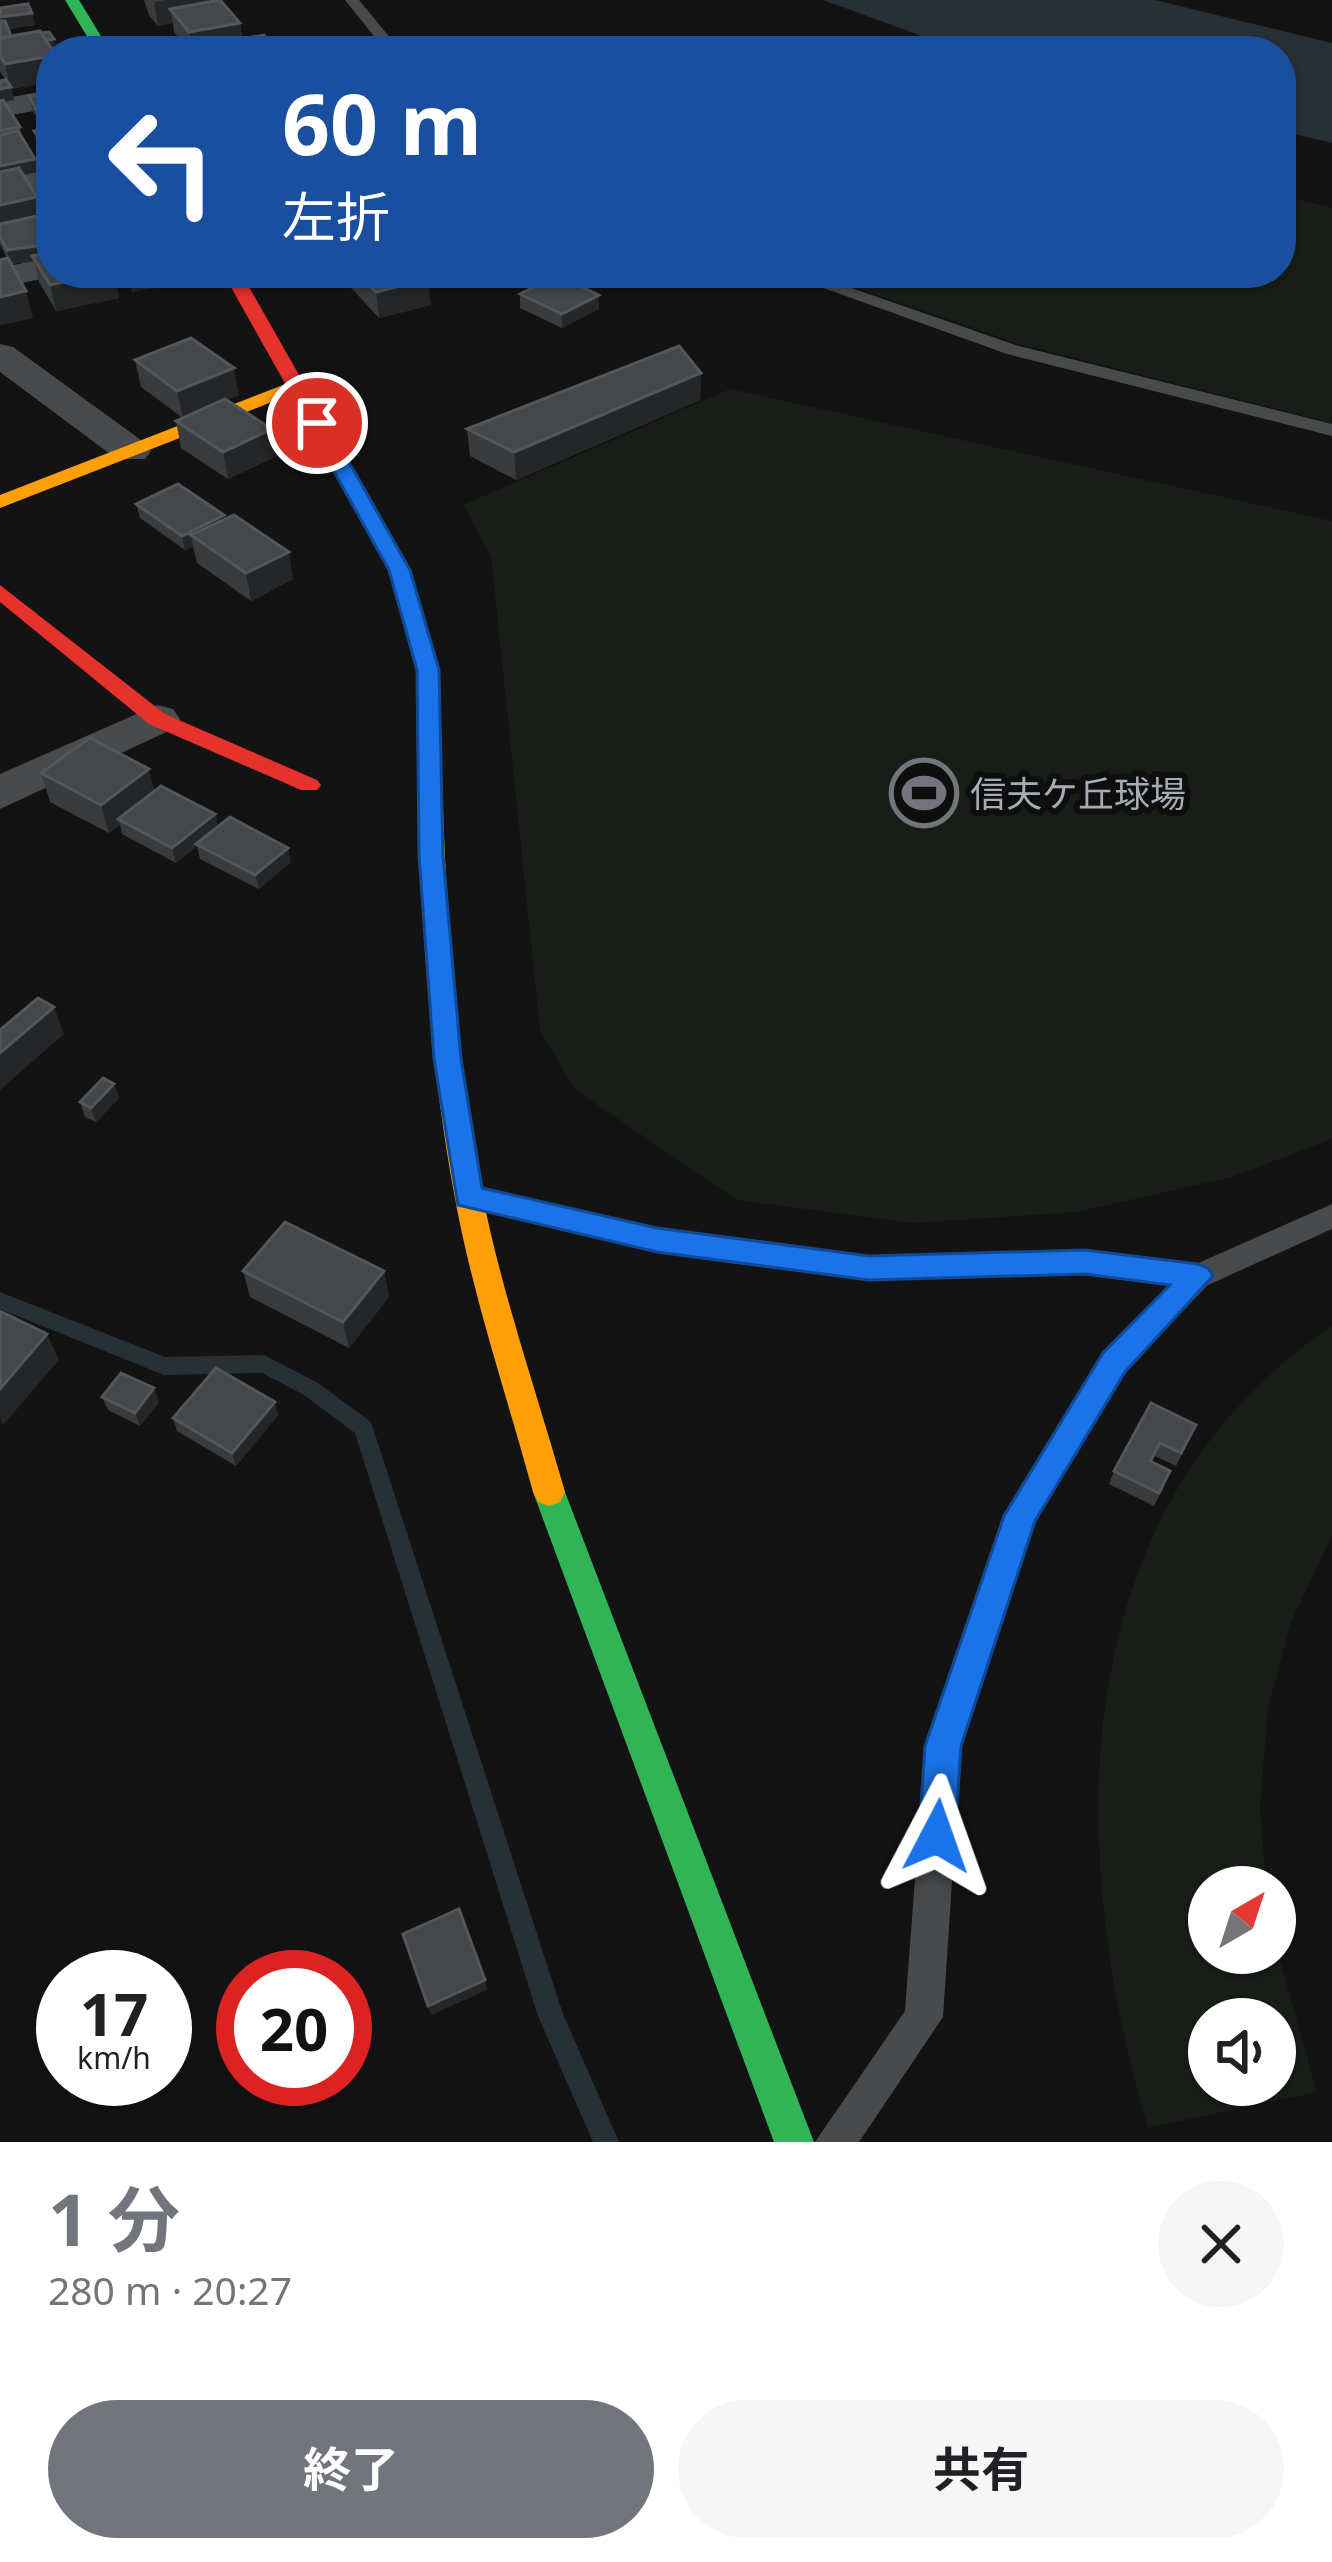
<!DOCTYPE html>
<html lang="ja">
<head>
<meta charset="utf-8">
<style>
  :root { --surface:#fff; --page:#f6f6f6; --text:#202124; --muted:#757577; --accent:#72767c }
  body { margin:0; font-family:"Noto Sans","Noto Sans JP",sans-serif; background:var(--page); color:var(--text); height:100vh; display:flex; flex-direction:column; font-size:45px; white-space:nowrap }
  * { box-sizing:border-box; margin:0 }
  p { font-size:39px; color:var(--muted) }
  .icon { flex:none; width:66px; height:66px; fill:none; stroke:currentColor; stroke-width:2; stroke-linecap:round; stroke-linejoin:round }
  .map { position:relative; height:2142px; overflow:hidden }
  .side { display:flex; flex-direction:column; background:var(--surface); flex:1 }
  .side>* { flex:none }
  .guide { position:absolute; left:36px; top:36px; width:1260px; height:252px; border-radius:48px; box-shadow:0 3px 9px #0004; background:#1a4fa0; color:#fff; overflow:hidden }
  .needle { width:78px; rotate:39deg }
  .controls { position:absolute; left:1188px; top:1866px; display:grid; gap:24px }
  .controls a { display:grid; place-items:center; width:108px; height:108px; border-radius:50%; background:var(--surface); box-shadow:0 3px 9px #0004; font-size:60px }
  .speed { position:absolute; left:36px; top:1950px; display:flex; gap:24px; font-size:60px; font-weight:700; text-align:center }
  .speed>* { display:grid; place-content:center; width:156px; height:156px; border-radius:50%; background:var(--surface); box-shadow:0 3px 9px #0004; line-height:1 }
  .speed small { font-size:30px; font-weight:400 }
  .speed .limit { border:18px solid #d22; background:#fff; color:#111 }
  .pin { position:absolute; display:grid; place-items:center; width:102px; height:102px; color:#fff; margin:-51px; border:6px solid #fff; border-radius:50%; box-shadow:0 3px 12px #0007 }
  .me { position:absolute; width:132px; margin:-66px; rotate:4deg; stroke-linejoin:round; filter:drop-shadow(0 0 9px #0008) }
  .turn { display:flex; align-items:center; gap:42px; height:252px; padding:0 48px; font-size:54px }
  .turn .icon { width:156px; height:156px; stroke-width:2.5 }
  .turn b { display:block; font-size:84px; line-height:102px }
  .round { display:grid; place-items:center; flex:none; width:126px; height:126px; border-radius:63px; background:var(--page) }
  .summary { display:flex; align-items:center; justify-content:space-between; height:204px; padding:0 48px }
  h1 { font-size:72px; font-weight:700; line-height:90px; color:var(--accent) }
  .cta { display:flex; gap:24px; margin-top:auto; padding:24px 48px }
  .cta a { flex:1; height:138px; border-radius:72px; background:var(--accent); color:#fff; font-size:48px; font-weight:700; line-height:138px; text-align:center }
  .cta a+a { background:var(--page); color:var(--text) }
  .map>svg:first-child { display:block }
  .green { fill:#181d18; fill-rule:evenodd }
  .water { fill:#273034 }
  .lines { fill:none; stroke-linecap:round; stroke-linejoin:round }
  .stream { fill:#273034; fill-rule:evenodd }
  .lane { fill:#484a4c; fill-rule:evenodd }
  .street { fill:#484a4c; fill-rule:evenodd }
  .fast { fill:#30b455; fill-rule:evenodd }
  .slow { fill:#ff9f0a; fill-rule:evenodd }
  .jam { fill:#e5322d; fill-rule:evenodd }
  .wall { fill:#393b3d }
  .shaded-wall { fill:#252627 }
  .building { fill:#45474a; stroke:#54575a; stroke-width:3 }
  .route { fill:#1a73e8; stroke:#114b97; stroke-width:3 }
  .labels { text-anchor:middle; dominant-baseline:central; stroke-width:12; stroke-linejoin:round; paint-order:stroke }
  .poi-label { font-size:36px; fill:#a5acb4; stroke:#0e0e0f; text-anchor:start }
</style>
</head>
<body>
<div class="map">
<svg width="1332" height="2142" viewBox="0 0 1332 2142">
  <rect width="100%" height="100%" fill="#131314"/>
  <path class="green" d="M 1281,195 L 1332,208 L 1332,423 L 1017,343 L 813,273 L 1281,273 Z
    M 730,389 L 1332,521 L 1332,1139 L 1232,1177 L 1077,1212 L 913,1223 L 737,1200 L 574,1089 L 540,1030 L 491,556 L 463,505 Z
    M 1332,1326 L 1332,1536 L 1291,1622 L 1268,1709 L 1260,1807 L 1266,1887 L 1209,1887 L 1209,1953 L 1275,1953 L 1275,1943 L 1317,2092 L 1148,2128 C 1065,1847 1062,1508 1332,1326 ZM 1209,2019 L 1275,2019 L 1275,2085 L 1209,2085 Z"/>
  <path class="water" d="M 823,0 L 1155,0 L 1332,43 L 1332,143 L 1281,131 L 1281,51 L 963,51 Z"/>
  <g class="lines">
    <path class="stream" d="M 0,1292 L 165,1357 L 264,1355 L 318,1383 L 371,1422 L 563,2014 L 619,2142 L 593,2142 L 538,2016 L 355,1433 L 304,1395 L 262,1373 L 164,1375 L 0,1309 Z"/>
    <path class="lane" d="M 345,0 L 359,0 L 401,51 L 386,51 Z
      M 782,273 L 808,273 L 1019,346 L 1332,424 L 1332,436 L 1007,354 Z
      M 473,1186 L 657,1228 L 869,1256 L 1085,1250 L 1196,1264 L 1332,1204 L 1332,1229 L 1208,1285 L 1125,1371 L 1035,1521 L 961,1746 L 943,2017 L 859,2142 L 815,2142 L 905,2011 L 925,1746 L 1005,1516 L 1103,1353 L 1171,1285 L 1085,1274 L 869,1280 L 657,1252 L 463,1205 L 459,1197 L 463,1189 Z"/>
    <path class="street" d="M 51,90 L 51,108 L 0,117 L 0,99 Z
      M 51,168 L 51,188 L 0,199 L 0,179 Z
      M 51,257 L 51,273 L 63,274 L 0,288 L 0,268 Z
      M 0,344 L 13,347 L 145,443 L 151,451 L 145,459 L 117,459 L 0,372 Z
      M 157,705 L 173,709 L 180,719 L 173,729 L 0,809 L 0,774 Z"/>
    <path class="fast" d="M 65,0 L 79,0 L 110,51 L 96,51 Z
      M 549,1478 L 560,1482 L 565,1492 L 814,2142 L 774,2142 L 533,1492 L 538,1482 Z"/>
    <path class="slow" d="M 296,380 L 305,386 L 303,390 L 0,508 L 0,495 Z
      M 429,741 L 441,748 C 445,897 454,1046 482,1193 C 502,1294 537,1393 565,1492 L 560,1502 L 549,1506 L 538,1502 L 533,1492 C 506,1393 472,1294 454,1193 C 427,1046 420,897 417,748 Z"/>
    <path class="jam" d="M 223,273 L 241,273 L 410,570 L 439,670 L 437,753 L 429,755 L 417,748 L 417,670 L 390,570 Z
      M 0,585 L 165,714 L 317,780 L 321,785 L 317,790 L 301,790 L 149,724 L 0,602 Z"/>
  </g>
  <path class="wall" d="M 144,0 L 216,0 L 240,23 L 242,39 L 278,51 L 189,51 L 174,32 L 173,23 L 158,26 L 149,15 Z
    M 0,8 L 32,13 L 35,25 L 8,29 L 11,36 L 51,51 L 51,82 L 11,89 L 14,100 L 4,102 L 20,127 L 22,138 L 35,159 L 38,172 L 24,175 L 37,197 L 41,216 L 51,231 L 51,273 L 114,273 L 119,298 L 56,311 L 39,282 L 34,261 L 11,264 L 33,318 L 0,325 L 0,260 L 7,258 L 0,244 L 0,81 L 6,81 L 0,71 Z
    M 51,93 L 51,166 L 37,144 L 34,131 L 43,129 L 32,109 L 29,96 Z
    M 299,273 L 423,273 L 431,305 L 379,318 L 344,280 L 343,274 L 323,279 L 320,276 L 305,280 Z
    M 520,294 L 599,309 L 562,328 L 520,308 Z
    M 135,360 L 239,395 L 227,400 L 272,429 L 277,456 L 228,479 L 181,448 L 176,421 L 183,418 L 141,387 Z
    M 701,373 L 700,400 L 516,480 L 470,456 L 467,429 Z
    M 136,504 L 224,515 L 225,519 L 293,579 L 251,601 L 197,563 L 193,546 L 185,550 L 140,518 Z
    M 41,773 L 154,791 L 215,814 L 218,827 L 291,862 L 259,889 L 200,859 L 197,846 L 176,863 L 122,834 L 120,825 L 109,833 L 50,802 Z
    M 114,1084 L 119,1098 L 96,1122 L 85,1117 L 80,1102 Z
    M 243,1271 L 384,1271 L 389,1297 L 349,1348 L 250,1297 Z
    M 102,1397 L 159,1402 L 140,1426 L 108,1410 Z
    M 1151,1403 L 1190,1438 L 1176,1466 L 1155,1456 L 1152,1462 L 1165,1484 L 1154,1506 L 1109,1484 L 1114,1471 Z
    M 278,1415 L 236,1466 L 177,1431 L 173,1418 Z"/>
  <path class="shaded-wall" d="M 166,0 L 216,0 L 170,9 L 173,23 L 158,26 L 154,2 Z
    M 32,13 L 35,25 L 0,30 L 0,17 Z
    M 240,23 L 243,47 L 218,43 L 219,51 L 192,51 L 189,32 Z
    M 54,39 L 56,51 L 51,51 L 31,43 Z
    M 51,56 L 51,82 L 11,89 L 5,64 Z
    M 11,87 L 14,100 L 0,103 L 0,89 Z
    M 35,159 L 38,172 L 0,180 L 0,166 Z
    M 37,197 L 43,223 L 0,232 L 0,205 Z
    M 51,244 L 51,254 L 48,247 L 51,258 L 32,256 L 34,261 L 10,264 L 7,250 Z
    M 106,273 L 114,273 L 119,298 L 56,311 L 50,285 Z
    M 161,273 L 182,273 L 184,283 L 132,292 L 129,279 Z
    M 304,273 L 319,273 L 320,276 L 305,280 Z
    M 322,273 L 343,273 L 343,274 L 323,279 Z
    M 428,279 L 431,305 L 379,318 L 376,292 Z
    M 26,291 L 33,318 L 0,325 L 0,297 Z
    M 599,295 L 599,309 L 562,328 L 562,314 Z
    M 234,368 L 239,395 L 183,418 L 177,391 Z
    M 701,373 L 700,400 L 516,480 L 514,452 Z
    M 272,429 L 277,456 L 228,479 L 223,452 Z
    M 224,515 L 227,529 L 191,535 L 193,546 L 185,550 L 182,536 Z
    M 289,552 L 293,579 L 251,601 L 246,573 Z
    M 149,769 L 156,797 L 118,819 L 120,825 L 109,833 L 101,805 Z
    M 215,814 L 219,829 L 176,863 L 172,848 Z
    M 288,848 L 291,862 L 259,889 L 255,875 Z
    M 54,1007 L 64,1034 L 0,1090 L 0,1053 Z
    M 114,1084 L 119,1098 L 96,1122 L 91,1108 Z
    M 384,1271 L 389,1297 L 349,1348 L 343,1322 Z
    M 47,1334 L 59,1360 L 3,1425 L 0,1418 L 0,1389 Z
    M 154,1388 L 159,1402 L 140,1426 L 135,1413 Z
    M 275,1402 L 278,1415 L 236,1466 L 232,1453 Z
    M 485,1980 L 487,1990 L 431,2015 L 428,2006 Z"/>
  <path class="building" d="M 220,0 L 240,23 L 189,32 L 170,9 Z
    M 28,4 L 32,13 L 0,17 L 0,8 Z
    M 0,21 L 5,21 L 11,36 L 0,38 Z
    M 40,31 L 53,51 L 51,51 L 51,56 L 5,64 L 0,56 L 0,38 Z
    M 49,32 L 54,39 L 46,40 L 41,33 Z
    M 264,35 L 278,51 L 224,51 L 218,43 Z
    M 6,80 L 11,87 L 0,89 L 0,81 Z
    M 51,93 L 51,125 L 45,126 L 29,96 Z
    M 3,100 L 20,127 L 0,131 L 0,101 Z
    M 51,127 L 51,154 L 49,154 L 34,131 Z
    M 18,131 L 35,159 L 0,166 L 0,135 Z
    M 19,168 L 37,197 L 0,205 L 0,172 Z
    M 42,215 L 51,231 L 51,244 L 7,250 L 0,237 L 0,224 Z
    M 48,247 L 51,247 L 51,273 L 106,273 L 50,285 L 32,256 L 51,252 Z
    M 8,258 L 26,291 L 0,297 L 0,260 Z
    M 126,273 L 161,273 L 129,279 Z
    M 358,273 L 423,273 L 428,279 L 376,292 Z
    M 557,276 L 599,295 L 562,314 L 520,294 Z
    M 191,338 L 234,368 L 177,391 L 135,360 Z
    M 679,346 L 701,373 L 514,452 L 467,429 Z
    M 225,399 L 272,429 L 223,452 L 176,421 Z
    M 178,484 L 224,515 L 182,536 L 136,504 Z
    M 234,515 L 289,552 L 246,573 L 191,535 Z
    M 90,738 L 149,769 L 101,805 L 41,773 Z
    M 161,786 L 215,814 L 172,848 L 118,819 Z
    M 230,817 L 288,848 L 255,875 L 196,844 Z
    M 38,998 L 54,1007 L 0,1053 L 0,1030 Z
    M 103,1078 L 114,1084 L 91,1108 L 80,1102 Z
    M 285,1222 L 384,1271 L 343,1322 L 243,1271 Z
    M 0,1311 L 47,1334 L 0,1389 Z
    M 216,1368 L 275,1402 L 232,1453 L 173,1418 Z
    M 121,1373 L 154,1388 L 135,1413 L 102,1397 Z
    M 1151,1403 L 1196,1425 L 1181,1453 L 1160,1443 L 1150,1461 L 1170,1471 L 1159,1493 L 1114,1471 Z
    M 459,1909 L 485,1980 L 428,2006 L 403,1934 Z"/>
  <path class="route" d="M 317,417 L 327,423 L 410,570 L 439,670 L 443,855 L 461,1059 L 482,1188 L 657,1228 L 869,1256 L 1085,1250 L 1198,1264 L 1208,1268 L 1213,1276 L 1125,1372 L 1035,1521 L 961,1746 L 955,1836 L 950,1849 L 937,1855 L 924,1849 L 919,1836 L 925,1746 L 1004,1516 L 1103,1353 L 1170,1285 L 1085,1274 L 869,1280 L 657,1252 L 458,1205 L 434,1059 L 419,855 L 417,670 L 389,570 L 307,423 Z"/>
  <defs>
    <symbol id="stadium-ring" viewBox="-11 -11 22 22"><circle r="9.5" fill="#0e0e0f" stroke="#72767c" stroke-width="1.5"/><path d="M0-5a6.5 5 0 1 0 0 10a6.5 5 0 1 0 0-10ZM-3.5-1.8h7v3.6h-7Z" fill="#72767c"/></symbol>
  </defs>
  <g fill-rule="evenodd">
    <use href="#stadium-ring" x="886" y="755" width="76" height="76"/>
  </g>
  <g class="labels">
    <g class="poi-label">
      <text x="970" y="793">信夫ケ丘球場</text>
    </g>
  </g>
</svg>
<div class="controls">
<a><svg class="needle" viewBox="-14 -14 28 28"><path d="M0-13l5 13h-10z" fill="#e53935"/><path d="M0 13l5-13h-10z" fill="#757577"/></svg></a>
<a><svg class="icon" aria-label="sound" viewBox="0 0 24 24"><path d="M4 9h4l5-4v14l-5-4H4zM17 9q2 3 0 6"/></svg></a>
</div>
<div class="speed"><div>17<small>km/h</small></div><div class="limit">20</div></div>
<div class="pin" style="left:317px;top:423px;background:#d93025"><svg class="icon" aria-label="arrive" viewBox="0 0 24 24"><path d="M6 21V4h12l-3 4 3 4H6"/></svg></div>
<svg class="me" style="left:937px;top:1836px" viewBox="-20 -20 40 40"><path d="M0-17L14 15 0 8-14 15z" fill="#1a73e8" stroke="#fff" stroke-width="4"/></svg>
<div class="guide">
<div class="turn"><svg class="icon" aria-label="left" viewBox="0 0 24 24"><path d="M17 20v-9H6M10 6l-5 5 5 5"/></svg><div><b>60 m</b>左折</div></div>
</div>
</div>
<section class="side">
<div class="summary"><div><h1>1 分</h1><p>280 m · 20:27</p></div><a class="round"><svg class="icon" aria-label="close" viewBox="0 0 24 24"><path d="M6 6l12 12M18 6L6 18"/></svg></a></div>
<div class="cta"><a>終了</a><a>共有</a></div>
</section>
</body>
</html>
